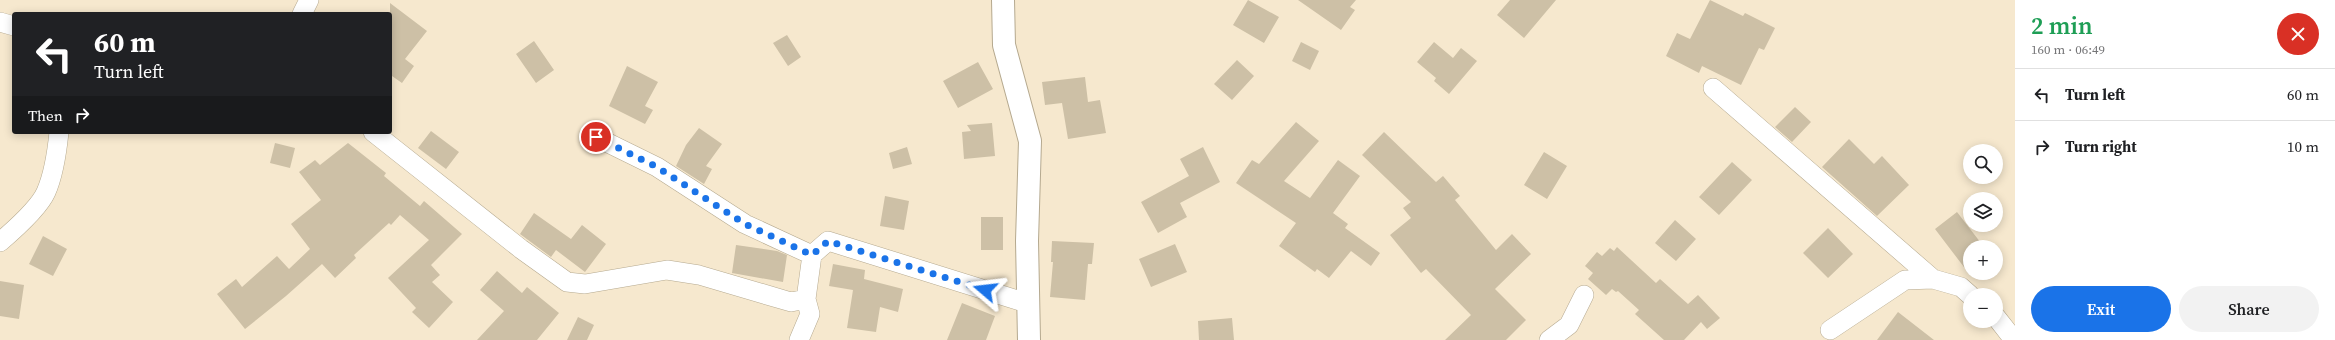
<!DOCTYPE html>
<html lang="en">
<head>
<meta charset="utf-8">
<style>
  :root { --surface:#fff; --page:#f2f2f2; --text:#202124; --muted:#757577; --line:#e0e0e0; --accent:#1a73e8 }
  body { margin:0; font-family:"Source Serif 4",serif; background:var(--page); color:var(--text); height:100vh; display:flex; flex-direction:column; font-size:15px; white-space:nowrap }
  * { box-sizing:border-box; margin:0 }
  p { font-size:13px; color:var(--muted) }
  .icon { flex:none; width:22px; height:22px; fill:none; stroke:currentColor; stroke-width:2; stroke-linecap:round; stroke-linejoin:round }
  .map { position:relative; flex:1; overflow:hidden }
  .side { display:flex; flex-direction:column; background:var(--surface); width:320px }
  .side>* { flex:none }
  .hud { position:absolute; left:12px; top:12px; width:380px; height:122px; border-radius:4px; box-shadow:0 2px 10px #0003; background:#202124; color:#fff; overflow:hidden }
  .fabs { position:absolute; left:1963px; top:144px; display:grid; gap:8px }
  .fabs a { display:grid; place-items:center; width:40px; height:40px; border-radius:50%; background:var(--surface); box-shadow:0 2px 10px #0003; font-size:20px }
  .pin { position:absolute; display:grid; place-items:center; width:34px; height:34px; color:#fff; margin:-17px; border:2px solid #fff; border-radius:50%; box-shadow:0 1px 4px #0007 }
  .me { position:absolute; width:44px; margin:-22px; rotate:287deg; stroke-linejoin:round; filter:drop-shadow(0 0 3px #0008) }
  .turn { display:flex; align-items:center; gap:14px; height:84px; padding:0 16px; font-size:18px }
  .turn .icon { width:52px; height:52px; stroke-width:2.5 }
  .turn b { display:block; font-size:28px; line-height:34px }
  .then { display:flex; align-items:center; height:38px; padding:0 16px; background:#0003; gap:8px; font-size:15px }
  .round { display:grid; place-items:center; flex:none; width:42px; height:42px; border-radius:21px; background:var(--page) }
  .overview { display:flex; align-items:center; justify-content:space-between; height:68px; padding:0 16px }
  h1 { font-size:24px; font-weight:600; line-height:30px; color:#1e9e55 }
  .button { display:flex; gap:8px; margin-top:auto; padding:8px 16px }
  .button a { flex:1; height:46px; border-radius:24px; background:var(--accent); color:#fff; font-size:16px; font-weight:600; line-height:46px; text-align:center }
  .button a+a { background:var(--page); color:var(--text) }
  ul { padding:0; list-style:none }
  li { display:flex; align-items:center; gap:12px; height:52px; padding:0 16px; border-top:1px solid var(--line) }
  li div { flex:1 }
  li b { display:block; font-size:15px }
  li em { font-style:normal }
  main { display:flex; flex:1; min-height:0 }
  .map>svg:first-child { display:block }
  .building { fill:#cdc0a6 }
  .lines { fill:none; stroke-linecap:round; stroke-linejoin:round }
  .minor-casing { stroke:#b5a98f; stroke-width:20 }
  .tertiary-casing { stroke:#b5a98f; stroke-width:24 }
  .minor { stroke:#fff; stroke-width:19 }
  .tertiary { stroke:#fff; stroke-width:22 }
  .route { stroke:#1a73e8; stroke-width:7; stroke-dasharray:0 12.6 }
</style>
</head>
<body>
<main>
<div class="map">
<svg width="2015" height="340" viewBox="0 0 2015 340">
  <rect width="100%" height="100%" fill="#f6e8ce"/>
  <path class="building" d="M 1248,0 L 1279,17 L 1264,43 L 1233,25 Z
    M 1298,0 L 1356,0 L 1350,7 L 1355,10 L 1341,30 Z
    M 1510,0 L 1556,0 L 1524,38 L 1497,15 Z
    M 1710,0 L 1743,16 L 1745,13 L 1775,28 L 1764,50 L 1759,48 L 1741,85 L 1702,66 L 1699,73 L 1666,56 L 1677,33 L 1690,39 Z
    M 390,3 L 427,31 L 405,59 L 414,66 L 402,83 L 392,76 L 390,79 Z
    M 787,35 L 801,57 L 788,66 L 773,43 Z
    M 534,41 L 554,70 L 536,83 L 516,54 Z
    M 1301,42 L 1319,51 L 1310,70 L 1292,61 Z
    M 1434,42 L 1453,58 L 1461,48 L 1477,61 L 1449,94 L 1434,81 L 1436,78 L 1417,62 Z
    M 1237,60 L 1254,76 L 1232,100 L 1214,84 Z
    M 978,62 L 993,89 L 958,108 L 943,81 Z
    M 627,66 L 658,82 L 645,106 L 653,110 L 645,124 L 609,106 Z
    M 1085,77 L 1088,102 L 1100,100 L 1106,133 L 1068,139 L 1062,103 L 1045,105 L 1042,82 Z
    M 1795,107 L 1811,122 L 1792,142 L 1775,127 Z
    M 1296,122 L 1319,141 L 1284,181 L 1310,198 L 1338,160 L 1360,176 L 1333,213 L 1348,224 L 1345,228 L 1380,253 L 1371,266 L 1351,251 L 1329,278 L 1317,269 L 1315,272 L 1279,246 L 1296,223 L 1236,183 L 1252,160 L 1259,164 Z
    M 992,123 L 995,156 L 964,159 L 962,132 L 971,131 L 967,125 Z
    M 699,128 L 722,144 L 706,166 L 712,169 L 704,184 L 676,166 L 686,145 Z
    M 431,131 L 459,152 L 446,169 L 418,148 Z
    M 1384,132 L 1436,182 L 1443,176 L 1460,196 L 1455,200 L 1496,250 L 1512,234 L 1531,254 L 1495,289 L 1526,320 L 1506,340 L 1445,340 L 1471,315 L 1426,269 L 1421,273 L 1390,235 L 1411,218 L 1403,208 L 1411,202 L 1362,155 Z
    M 1849,139 L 1874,164 L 1882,156 L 1909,185 L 1877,216 L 1822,167 Z
    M 275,143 L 295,148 L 290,168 L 270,163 Z
    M 348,143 L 386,173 L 384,176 L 420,206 L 424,201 L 462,234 L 431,265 L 440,275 L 432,282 L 453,302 L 429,328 L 412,312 L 416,308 L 388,278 L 429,240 L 400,215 L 391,225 L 389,223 L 354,255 L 356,258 L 335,278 L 322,264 L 286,296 L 245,329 L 217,294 L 236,279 L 242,287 L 277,256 L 289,269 L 310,249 L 291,224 L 321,200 L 299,172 L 315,160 L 320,165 Z
    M 907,147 L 912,164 L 893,169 L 889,153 Z
    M 1203,147 L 1220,182 L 1180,203 L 1187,217 L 1158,233 L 1141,202 L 1189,176 L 1180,159 Z
    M 1544,152 L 1567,166 L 1547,199 L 1524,185 Z
    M 1732,162 L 1752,180 L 1719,215 L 1699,197 Z
    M 885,196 L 909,201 L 904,230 L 880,226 Z
    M 1957,212 L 1984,247 L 1970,247 L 1970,275 L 1935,229 Z
    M 534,213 L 571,239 L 582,225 L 606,244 L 585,272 L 556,250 L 551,257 L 520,234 Z
    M 981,217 L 1003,217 L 1003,250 L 981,250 Z
    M 1675,220 L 1696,239 L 1676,261 L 1655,243 Z
    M 1828,228 L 1853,254 L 1828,278 L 1803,253 Z
    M 43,236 L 67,249 L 53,276 L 29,264 Z
    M 1052,241 L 1094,243 L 1092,264 L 1088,264 L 1085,300 L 1050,297 L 1053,262 L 1051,262 Z
    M 1175,244 L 1187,272 L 1151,287 L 1139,259 Z
    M 736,245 L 777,251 L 787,255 L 783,282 L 732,273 Z
    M 1617,247 L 1656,283 L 1660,279 L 1688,304 L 1698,295 L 1720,318 L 1707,329 L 1701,322 L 1684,340 L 1664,340 L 1635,314 L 1639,310 L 1618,291 L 1616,292 L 1612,289 L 1606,295 L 1588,279 L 1593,273 L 1585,266 L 1597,252 L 1602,256 L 1610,248 L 1614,251 Z
    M 833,264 L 865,270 L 864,279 L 903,289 L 898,312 L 880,307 L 876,332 L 847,328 L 853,290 L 829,286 Z
    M 497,271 L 522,293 L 527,287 L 559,313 L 537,340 L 477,340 L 504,311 L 480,290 Z
    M 0,281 L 24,285 L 19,319 L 0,316 Z
    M 962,303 L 995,316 L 986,340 L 947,340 Z
    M 1898,312 L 1934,340 L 1877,340 Z
    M 578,317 L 594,325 L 587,340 L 567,340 Z
    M 1232,318 L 1234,340 L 1199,340 L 1198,321 Z"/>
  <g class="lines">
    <defs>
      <path id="minor" d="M 302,14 L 309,0
        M 0,22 L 14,26
        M 1713,88 L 1933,279
        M 373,132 L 521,249 L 567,282 L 585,284 L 667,270 L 699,275 L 791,302 L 806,299 L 812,255 L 828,241 L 1027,303
        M 596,137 L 657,167 L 745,224 L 812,255
        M 0,242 C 14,230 39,208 46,192 C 54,174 57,152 59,132
        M 1996,317 L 2014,340
        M 1830,330 L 1905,280 L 1933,279 L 1961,287 L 1970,295
        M 799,340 L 810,314 L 806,299
        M 1549,340 L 1569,325 L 1584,295"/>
      <path id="tertiary" d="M 1003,0 L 1004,45 L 1030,141 L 1027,241 L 1029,340"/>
    </defs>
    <use href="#minor" class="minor-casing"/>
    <use href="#tertiary" class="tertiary-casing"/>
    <use href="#minor" class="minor"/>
    <use href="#tertiary" class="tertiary"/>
  </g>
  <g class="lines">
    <path class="route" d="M 596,137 L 657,167 L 745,224 L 812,255 L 828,241 L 985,290"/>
  </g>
</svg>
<div class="fabs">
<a><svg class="icon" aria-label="search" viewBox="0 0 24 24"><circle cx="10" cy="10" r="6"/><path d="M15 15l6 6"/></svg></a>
<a><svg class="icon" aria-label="layers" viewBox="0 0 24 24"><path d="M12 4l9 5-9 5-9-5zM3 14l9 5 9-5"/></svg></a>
<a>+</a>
<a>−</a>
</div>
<div class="pin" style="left:596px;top:137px;background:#d93025"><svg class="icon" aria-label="arrive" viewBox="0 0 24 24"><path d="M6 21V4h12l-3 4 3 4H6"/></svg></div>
<svg class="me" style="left:985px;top:290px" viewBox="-20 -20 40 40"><path d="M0-17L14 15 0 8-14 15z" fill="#1a73e8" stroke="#fff" stroke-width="4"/></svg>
<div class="hud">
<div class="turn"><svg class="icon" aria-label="left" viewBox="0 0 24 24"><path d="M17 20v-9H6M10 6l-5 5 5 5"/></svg><div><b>60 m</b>Turn left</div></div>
<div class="then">Then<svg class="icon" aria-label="right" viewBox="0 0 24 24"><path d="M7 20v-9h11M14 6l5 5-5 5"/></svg></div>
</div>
</div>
<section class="side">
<div class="overview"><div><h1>2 min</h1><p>160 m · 06:49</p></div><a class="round" style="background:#d93025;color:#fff"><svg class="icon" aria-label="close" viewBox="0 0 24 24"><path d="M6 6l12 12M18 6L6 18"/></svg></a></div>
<ul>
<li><svg class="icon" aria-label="left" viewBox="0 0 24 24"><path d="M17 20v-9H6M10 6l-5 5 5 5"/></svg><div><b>Turn left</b></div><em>60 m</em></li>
<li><svg class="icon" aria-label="right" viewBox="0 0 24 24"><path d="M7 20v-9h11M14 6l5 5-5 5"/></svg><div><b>Turn right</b></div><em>10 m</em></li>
</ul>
<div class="button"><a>Exit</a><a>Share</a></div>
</section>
</main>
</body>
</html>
